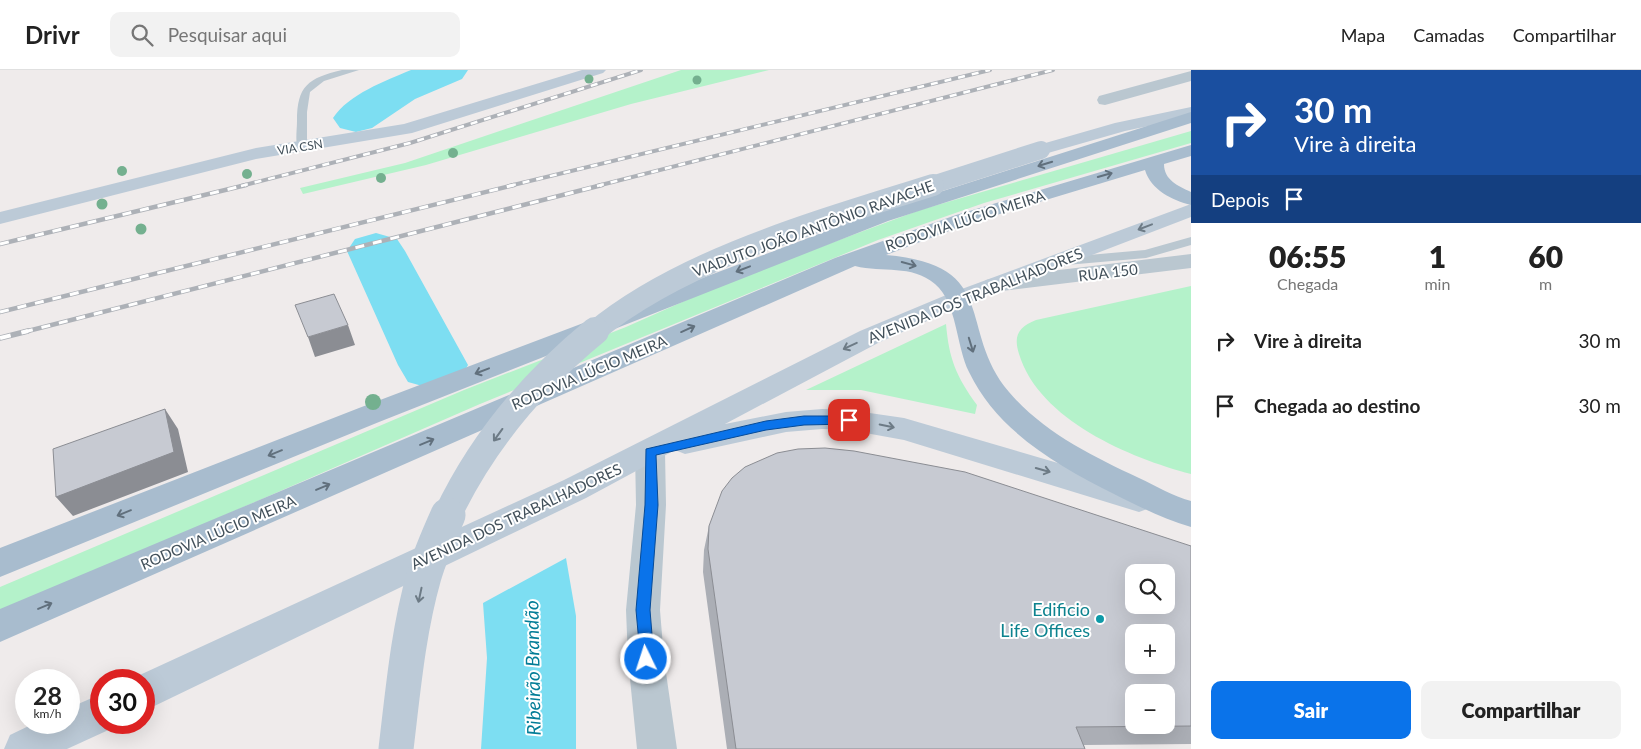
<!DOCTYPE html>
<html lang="pt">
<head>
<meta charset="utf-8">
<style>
  :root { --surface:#fff; --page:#f2f2f2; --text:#222; --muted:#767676; --line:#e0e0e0; --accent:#0a73ea }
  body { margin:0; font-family:Lato,sans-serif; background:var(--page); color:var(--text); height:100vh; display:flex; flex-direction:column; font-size:19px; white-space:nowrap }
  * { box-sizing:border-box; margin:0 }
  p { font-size:16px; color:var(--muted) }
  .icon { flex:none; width:28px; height:28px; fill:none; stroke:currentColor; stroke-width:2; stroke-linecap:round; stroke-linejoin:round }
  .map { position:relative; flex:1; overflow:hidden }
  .details { display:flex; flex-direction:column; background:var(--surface); width:450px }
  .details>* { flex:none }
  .guide { background:#1a4fa0; color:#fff; overflow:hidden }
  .fabs { position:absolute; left:1125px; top:494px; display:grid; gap:10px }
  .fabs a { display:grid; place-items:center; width:50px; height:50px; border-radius:10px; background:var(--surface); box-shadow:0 5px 20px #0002; font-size:25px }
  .speed { position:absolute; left:15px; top:599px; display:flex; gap:10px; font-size:25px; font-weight:700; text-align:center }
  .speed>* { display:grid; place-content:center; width:65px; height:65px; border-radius:50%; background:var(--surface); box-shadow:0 5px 20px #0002; line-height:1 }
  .speed small { font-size:12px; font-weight:400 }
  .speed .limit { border:8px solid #d22; background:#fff; color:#111 }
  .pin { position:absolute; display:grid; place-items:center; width:42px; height:42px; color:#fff; margin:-21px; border-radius:10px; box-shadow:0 2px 8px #0006 }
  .me { position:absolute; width:55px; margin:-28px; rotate:356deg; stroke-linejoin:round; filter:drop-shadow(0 0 4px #0008) }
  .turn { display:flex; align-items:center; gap:18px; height:105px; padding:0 20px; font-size:22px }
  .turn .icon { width:65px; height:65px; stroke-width:2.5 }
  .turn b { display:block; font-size:35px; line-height:42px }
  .then { display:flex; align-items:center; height:48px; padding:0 20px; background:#0003; gap:10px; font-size:19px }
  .eta { display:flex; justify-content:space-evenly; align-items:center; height:85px; text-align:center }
  .eta b { font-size:30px; font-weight:800; line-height:35px }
  .cta { display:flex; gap:10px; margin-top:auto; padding:10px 20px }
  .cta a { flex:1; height:58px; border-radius:10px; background:var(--accent); color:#fff; font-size:20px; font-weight:800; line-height:58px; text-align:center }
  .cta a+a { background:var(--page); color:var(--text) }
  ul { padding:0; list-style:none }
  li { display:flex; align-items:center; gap:15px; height:65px; padding:0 20px }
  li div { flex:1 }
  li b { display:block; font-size:19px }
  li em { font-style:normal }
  header { display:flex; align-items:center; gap:30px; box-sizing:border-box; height:70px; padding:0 25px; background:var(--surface); border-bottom:1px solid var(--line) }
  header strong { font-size:24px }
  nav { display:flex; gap:28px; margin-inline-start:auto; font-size:18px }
  .search { width:350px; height:45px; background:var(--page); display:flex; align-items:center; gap:12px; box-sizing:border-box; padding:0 18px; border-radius:10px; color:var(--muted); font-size:19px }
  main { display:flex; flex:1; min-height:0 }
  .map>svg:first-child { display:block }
  .green { fill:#b4f2ca }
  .water { fill:#7ddef2 }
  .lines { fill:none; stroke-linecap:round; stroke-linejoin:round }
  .river { fill:#7ddef2; fill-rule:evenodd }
  .lane { fill:#bac7d0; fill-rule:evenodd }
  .street { fill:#bac7d0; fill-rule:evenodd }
  .secondary { fill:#bccad7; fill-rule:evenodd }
  .primary { fill:#a8bcce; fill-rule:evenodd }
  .rail-far2-casing { stroke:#adb1b7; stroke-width:4 }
  .rail-far1-casing { stroke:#adb1b7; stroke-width:4.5 }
  .rail-casing { stroke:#adb1b7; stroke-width:5.5 }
  .rail-far2 { stroke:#fff; stroke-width:2.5; stroke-dasharray:7; stroke-linecap:butt }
  .rail-far1 { stroke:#fff; stroke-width:3; stroke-dasharray:9; stroke-linecap:butt }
  .rail { stroke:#fff; stroke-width:4; stroke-dasharray:11; stroke-linecap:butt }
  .secondary-bridge-far3 { stroke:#bccad7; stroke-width:18 }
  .secondary-bridge-far2 { stroke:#bccad7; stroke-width:22 }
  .secondary-bridge-far1 { stroke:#bccad7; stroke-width:28 }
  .secondary-bridge { stroke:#bccad7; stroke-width:35 }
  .tree { fill:#74b08f }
  .wall { fill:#abaeb5 }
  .shaded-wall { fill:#8b8d93 }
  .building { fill:#c7cad2; stroke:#8b8d93; fill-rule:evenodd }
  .oneway { stroke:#61707d }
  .oneway2 { stroke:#6d7b86 }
  .route { fill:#0a73ea; stroke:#064b98 }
  .culture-dot { fill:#0f9aa8; stroke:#fff; stroke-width:2 }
  .labels { text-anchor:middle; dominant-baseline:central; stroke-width:4; stroke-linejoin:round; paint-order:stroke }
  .far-street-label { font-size:12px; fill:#42505a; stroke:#fff }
  .street-label { font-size:15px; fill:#42505a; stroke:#fff }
  .near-culture-label { font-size:18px; fill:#0d838f; stroke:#fff; text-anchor:end }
  .near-water-label { font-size:19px; font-style:italic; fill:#037d97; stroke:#fff }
</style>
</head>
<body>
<header>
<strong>Drivr</strong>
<div class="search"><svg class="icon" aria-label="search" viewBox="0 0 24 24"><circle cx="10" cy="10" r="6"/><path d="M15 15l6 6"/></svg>Pesquisar aqui</div>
<nav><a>Mapa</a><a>Camadas</a><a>Compartilhar</a></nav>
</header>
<main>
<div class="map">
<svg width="1191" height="679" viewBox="0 0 1191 679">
  <rect width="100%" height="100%" fill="#efebeb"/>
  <path class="green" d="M 681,0 L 769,0 L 631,34 L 426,95 L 303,124 L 300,118 L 405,93 Z
    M 1191,61 L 1191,73 L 984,133 L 878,170 L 480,334 L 0,543 L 0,517 L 464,320 L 626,257 L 734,209 L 920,140 Z
    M 1191,216 L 1191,404 C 1130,388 1039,350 1019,284 C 1013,265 1019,257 1036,250 Z
    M 946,254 C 949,289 956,306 977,335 L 975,344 L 861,320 L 806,320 Z"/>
  <path class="water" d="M 566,488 L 576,546 L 576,679 L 481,679 L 487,588 L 483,533 Z"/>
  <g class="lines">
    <path class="river" d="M 411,0 L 468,0 L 462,9 L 415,29 L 372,58 L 356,62 L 340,58 L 333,48 C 349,24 385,11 411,0 Z
      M 376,163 L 397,169 L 405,181 L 468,295 L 458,312 L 433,319 L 408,312 L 398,295 L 347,181 L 355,169 Z"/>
    <path class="lane" d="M 342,0 L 359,0 L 324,11 L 310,22 L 307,42 L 307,76 L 306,78 L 298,78 C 295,71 297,60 297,51 C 297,16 308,8 342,0 Z
      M 1191,167 L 1191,175 L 1146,188 L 1055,196 L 1048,192 L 1055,188 L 1145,180 Z"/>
    <path class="street" d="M 1191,1 L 1191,11 L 1105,35 L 1099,34 L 1097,30 L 1099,26 Z
      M 1191,184 L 1191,198 L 994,222 L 986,220 L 982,215 L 986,210 L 994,208 Z
      M 650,371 L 660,374 L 665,382 L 666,435 L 660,540 L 664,589 L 677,679 L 637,679 L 628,589 L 626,540 L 636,435 L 635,382 L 640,374 Z"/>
    <path class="secondary" d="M 582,0 L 606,0 L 603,3 L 412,63 L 256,89 L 0,154 L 0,142 L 256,78 L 404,54 Z
      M 1191,37 L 1191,47 L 1125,61 L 1041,85 L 1035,84 L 1032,80 L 1035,76 L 1115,53 Z
      M 1191,134 L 1191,147 L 967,233 L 878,273 L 725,354 L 786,342 L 822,339 L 849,340 L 904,348 L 1150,420 L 1154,429 L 1150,438 L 1139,442 L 904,370 L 849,360 L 822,359 L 786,362 L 685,384 L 675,380 L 586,428 L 144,641 L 144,610 L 131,609 L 564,410 L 860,261 L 951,223 Z
      M 101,624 L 101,652 L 116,652 L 115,657 L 67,679 L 4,679 L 10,665 L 37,652 L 69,652 L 69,638 Z"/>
    <path class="primary" d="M 1191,42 L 1191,53 L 888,151 L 379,352 L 0,507 L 0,478 L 359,338 L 874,143 Z
      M 1191,75 L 1191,86 L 1164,94 C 1164,110 1178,116 1191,122 L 1191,135 C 1172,130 1151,120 1145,100 L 970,153 L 886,185 C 1002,195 956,259 1009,322 C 1043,362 1092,386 1139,408 C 1156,416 1173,426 1191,431 L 1191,457 C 1164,449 1140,437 1114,424 C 1057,395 998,362 969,302 C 956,276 957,232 935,214 C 911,194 883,203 855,196 L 0,572 L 0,539 L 835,188 L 956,145 Z"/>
    <defs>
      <path id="rail-far2" d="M 241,116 L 410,73 L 641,0
        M 509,116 L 990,0
        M 597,116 L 1053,0"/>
      <path id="rail-far1" d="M 0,174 L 246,115
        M 0,242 L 514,115
        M 24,262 L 602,115"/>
      <path id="rail" d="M 0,268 L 28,261"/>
    </defs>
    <use href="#rail-far2" class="rail-far2-casing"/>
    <use href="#rail-far1" class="rail-far1-casing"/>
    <use href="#rail" class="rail-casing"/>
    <use href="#rail-far2" class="rail-far2"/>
    <use href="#rail-far1" class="rail-far1"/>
    <use href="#rail" class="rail"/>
    <path class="secondary-bridge-far3" d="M 929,116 L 1041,80"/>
    <path class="secondary-bridge-far2" d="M 594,262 C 683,188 823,150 933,115"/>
    <path class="secondary-bridge-far1" d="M 447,446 C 481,374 534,311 595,261"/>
    <path class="secondary-bridge" d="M 396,679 C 403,621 408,562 424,506 C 430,485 439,465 448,445"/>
  </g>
  <g class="tree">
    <circle cx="589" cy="9" r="4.5"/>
    <circle cx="697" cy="10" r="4.5"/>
    <circle cx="453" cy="83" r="5"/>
    <circle cx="122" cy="101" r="5"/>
    <circle cx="247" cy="104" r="5"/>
    <circle cx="381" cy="108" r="5"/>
    <circle cx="102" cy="134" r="5.5"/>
    <circle cx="141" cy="159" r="5.5"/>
    <circle cx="373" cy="332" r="8"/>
  </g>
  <path class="wall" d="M 709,456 L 1191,476 L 1191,674 L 1084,675 L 1085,679 L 727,679 L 703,502 L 704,480 Z"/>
  <path class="shaded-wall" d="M 348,255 L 355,275 L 315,287 L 308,267 Z
    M 165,339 L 178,359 L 188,402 L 73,446 L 56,427 Z"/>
  <path class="building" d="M 334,224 L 348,255 L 308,267 L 295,235 Z
    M 165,339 L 174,382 L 56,427 L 53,379 Z
    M 825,378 L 854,381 L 965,402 L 1191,476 L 1191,656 L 1076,657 L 1085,679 L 736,679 L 708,479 L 709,456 L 722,421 L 732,408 L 745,397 L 777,383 L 798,379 ZM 1134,502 L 1166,502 L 1166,535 L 1134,535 ZM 1134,562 L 1166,562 L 1166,595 L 1134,595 ZM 1134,622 L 1166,622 L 1166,655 L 1134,655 Z"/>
  <defs><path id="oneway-shaft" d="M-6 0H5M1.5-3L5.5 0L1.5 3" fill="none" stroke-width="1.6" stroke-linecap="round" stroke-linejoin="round" transform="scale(1.25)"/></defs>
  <g class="oneway">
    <use href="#oneway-shaft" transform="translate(1045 94) rotate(163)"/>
    <use href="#oneway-shaft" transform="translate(1105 105) rotate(-16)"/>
    <use href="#oneway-shaft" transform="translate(909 194) rotate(15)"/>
    <use href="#oneway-shaft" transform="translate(743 199) rotate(159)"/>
    <use href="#oneway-shaft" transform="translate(688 259) rotate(-24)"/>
    <use href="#oneway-shaft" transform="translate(971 275) rotate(73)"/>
    <use href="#oneway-shaft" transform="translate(482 301) rotate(159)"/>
    <use href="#oneway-shaft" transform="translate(427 372) rotate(-23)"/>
    <use href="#oneway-shaft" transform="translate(275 383) rotate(158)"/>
    <use href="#oneway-shaft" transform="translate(323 417) rotate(-23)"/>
    <use href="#oneway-shaft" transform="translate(124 443) rotate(158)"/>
    <use href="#oneway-shaft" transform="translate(45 536) rotate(-23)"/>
  </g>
  <g class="oneway2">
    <use href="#oneway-shaft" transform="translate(1145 157) rotate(159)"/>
    <use href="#oneway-shaft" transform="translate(850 276) rotate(155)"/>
    <use href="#oneway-shaft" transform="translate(887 356) rotate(12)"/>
    <use href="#oneway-shaft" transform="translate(498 365) rotate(126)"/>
    <use href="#oneway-shaft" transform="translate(1043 400) rotate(16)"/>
    <use href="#oneway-shaft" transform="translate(420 525) rotate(102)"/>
  </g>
  <path class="route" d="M 804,346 L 849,346 L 855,350 L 849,354 L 804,355 L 766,360 L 656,385 L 658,435 L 650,540 L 654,589 L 651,595 L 646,597 L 641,595 L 636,540 L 645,435 L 646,379 L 766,351 Z"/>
  <circle class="culture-dot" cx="1100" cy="549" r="5"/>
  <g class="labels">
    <g class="far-street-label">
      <text transform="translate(300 77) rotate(-9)">VIA CSN</text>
    </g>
    <g class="street-label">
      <text transform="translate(965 150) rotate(-18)">RODOVIA LÚCIO MEIRA</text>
      <text transform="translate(813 158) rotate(-20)">VIADUTO JOÃO ANTÔNIO RAVACHE</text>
      <text transform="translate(1108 202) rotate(-7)">RUA 150</text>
      <text transform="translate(975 225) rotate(-22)">AVENIDA DOS TRABALHADORES</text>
      <text transform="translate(589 302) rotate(-23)">RODOVIA LÚCIO MEIRA</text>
      <text transform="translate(516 446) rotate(-25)">AVENIDA DOS TRABALHADORES</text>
      <text transform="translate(218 462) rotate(-23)">RODOVIA LÚCIO MEIRA</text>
    </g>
    <g class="near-culture-label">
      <text x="1090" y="539">Edificio<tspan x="1090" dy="21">Life Offices</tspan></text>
    </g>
    <g class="near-water-label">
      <text transform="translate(532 598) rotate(-91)">Ribeirão Brandão</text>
    </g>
  </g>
</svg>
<div class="fabs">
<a><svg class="icon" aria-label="search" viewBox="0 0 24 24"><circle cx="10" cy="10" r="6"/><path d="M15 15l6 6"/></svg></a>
<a>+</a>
<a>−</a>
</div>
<div class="speed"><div>28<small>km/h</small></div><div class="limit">30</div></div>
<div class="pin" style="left:849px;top:350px;background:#d93025"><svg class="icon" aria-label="arrive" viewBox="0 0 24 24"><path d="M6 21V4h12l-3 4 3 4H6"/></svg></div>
<svg class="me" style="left:646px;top:589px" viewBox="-20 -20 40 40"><circle r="17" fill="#0a73ea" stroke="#fff" stroke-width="3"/><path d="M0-11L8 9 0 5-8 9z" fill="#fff"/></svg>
</div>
<section class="details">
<div class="guide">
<div class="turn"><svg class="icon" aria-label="right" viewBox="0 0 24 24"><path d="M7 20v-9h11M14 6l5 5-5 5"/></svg><div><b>30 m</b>Vire à direita</div></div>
<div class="then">Depois<svg class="icon" aria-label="arrive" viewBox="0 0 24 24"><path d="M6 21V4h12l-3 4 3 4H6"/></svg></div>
</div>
<div class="eta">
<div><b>06:55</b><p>Chegada</p></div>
<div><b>1</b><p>min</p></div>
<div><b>60</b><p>m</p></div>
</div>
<ul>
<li><svg class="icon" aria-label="right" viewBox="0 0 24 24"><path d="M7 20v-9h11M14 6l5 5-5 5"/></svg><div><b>Vire à direita</b></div><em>30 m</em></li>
<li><svg class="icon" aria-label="arrive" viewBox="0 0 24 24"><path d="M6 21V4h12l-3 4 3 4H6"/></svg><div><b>Chegada ao destino</b></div><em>30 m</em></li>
</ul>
<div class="cta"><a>Sair</a><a>Compartilhar</a></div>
</section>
</main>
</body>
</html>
